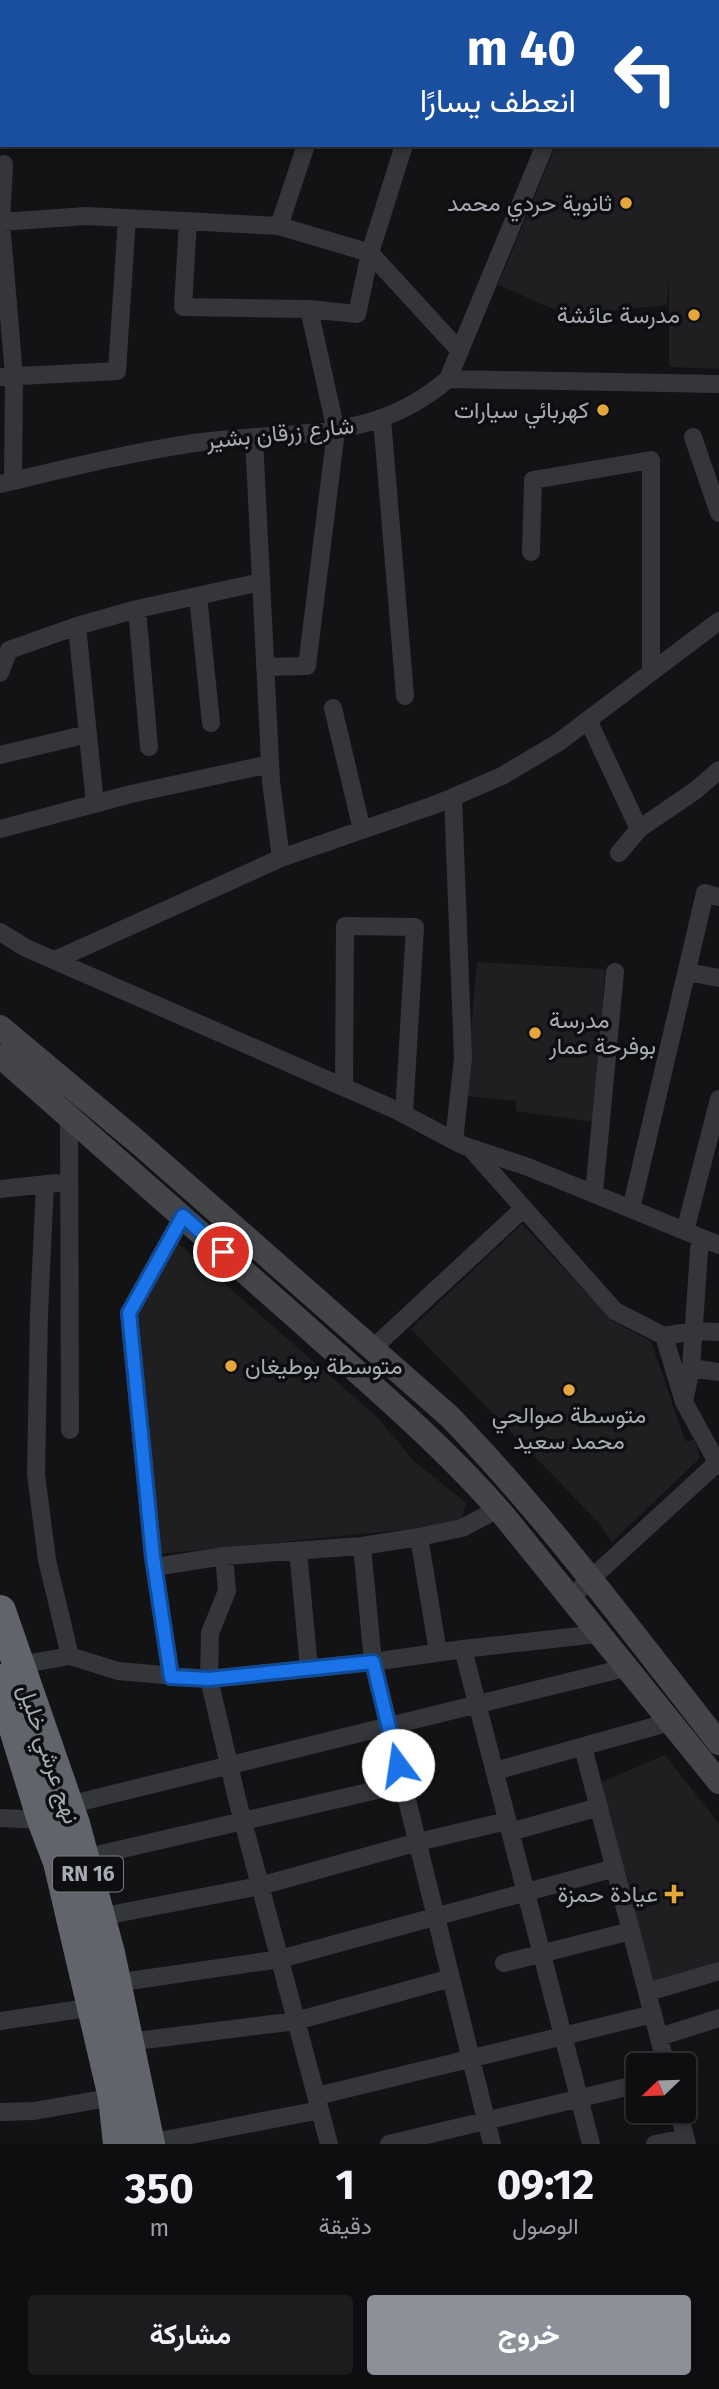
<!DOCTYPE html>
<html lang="ar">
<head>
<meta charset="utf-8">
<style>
  :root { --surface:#0e0e10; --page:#1c1c1e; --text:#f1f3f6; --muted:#9b9c9f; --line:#2e2e30; --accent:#8c9099 }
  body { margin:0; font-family:"Fira Sans",Vazirmatn,sans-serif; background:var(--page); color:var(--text); direction:rtl; height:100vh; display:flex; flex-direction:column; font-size:26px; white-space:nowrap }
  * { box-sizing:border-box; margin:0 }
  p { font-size:23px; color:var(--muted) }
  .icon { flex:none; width:38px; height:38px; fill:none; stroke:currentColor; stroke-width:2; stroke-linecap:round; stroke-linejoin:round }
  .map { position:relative; height:2144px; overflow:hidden; direction:ltr }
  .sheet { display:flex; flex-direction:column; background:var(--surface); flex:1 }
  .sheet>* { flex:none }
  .banner { position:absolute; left:0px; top:0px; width:719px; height:147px; box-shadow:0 4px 10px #0003,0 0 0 2px var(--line); direction:rtl; background:#1a4fa0; color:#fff; overflow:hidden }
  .needle { width:46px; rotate:247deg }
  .tools { position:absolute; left:626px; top:2053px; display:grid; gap:14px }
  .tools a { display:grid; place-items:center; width:70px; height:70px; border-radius:7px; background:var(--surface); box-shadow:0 4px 10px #0003,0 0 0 2px var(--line); font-size:35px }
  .pin { position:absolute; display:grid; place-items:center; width:60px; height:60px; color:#fff; margin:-30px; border:4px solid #fff; border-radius:50%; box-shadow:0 2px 7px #0007 }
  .me { position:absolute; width:77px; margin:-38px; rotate:346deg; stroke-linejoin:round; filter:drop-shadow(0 0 5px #0008) }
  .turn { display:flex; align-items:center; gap:24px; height:147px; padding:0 28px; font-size:32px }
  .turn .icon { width:91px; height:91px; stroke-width:2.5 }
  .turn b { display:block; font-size:49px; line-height:60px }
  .eta { display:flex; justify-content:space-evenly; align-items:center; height:119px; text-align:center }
  .eta b { font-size:42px; font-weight:700; line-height:49px }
  .cta { display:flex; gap:14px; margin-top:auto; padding:14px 28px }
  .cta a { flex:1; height:80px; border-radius:7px; background:var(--accent); color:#fff; font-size:28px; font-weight:700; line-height:80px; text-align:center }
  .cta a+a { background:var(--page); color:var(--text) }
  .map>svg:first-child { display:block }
  .built { fill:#1f1f22 }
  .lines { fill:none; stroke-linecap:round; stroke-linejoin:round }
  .street { stroke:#35363a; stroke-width:18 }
  .secondary { stroke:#434549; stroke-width:24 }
  .highway { stroke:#61646a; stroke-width:32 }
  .route-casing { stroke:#114b97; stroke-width:18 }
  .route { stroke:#1a73e8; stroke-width:12 }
  .poi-dot { fill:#e5a73b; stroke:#0e0e10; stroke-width:2.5 }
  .labels { text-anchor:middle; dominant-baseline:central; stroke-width:7; stroke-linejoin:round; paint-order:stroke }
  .shield { fill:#0e0e10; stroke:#787c83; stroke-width:2 }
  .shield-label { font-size:21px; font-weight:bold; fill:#a6abb4 }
  .poi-label { font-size:23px; fill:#a6abb4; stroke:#0e0e10; text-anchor:end }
  .street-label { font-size:23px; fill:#a6abb4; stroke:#0e0e10 }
</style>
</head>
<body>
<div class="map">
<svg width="719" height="2144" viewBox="0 0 719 2144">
  <rect width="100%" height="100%" fill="#131315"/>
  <path class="built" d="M 616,0 L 719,0 L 719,369 L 669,367 L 669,280 L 667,305 L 568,315 L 498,285 L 556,145 L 718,145 L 718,2 L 616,2 Z
    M 477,962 L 605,969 L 594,1122 L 516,1111 L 516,1101 L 465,1096 Z
    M 522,1224 L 613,1321 L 651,1341 L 685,1441 L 695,1440 L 700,1458 L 612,1542 L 598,1522 L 411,1329 Z
    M 177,1242 L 377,1417 L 415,1462 L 466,1503 L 462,1518 L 453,1525 L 159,1554 L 139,1315 Z
    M 665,1755 L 719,1824 L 719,1964 L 651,1984 L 601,1782 Z"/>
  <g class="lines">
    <path class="street" d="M 354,2 L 355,0
      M 454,2 L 454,0
      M 604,2 L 604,0
      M 404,145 L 370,253 L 460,351
      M 4,164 L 1,222 L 14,376 L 13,481
      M 1,222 L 86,216 L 279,226 L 370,253 L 357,314 L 309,309 L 183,307 L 188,221
      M 279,226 L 306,145
      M 0,377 L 117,371 L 127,218
      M 448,379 L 545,145
      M 382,419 L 405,696
      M 693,437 L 719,513
      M 254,438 L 271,782 L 281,858
      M 0,484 C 64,469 128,453 194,443 C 287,429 371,446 448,379 L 719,384
      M 531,552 L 533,480 L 651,460 L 651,672
      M 198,596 L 211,723
      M 137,609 L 149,747
      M 77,626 L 95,804
      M 265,667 L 307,666 L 336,431 L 309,309
      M 0,673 L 9,650 L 77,626 L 137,609 L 261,582
      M 333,708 L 362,830
      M 588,720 L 639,829 L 619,853
      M 0,755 L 88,734
      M 453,797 L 463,1058 L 454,1141
      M 0,829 L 131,794 L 270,764
      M 639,829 L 696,790 L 719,770
      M 0,932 L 26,948 L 396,1110 L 462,1145 L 528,1167 L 719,1245
      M 55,960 L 281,858 L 437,804 L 502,776 L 559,742 L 719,621
      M 687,972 L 719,978
      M 344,1087 L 345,926 L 415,927 L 404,1114
      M 69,1116 L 70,1430
      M 472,1150 L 615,1311 L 664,1336 L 684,1402
      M 45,1184 L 39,1314 L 36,1474 L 47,1560 L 70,1656
      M 0,1189 L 56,1183
      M 594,1193 L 615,972
      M 631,1209 L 705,893 L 719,897
      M 685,1231 L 719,1099
      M 700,1237 L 691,1368 L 684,1402 L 719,1466
      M 664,1336 L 694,1331 L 719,1332
      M 373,1348 L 524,1208
      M 691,1368 L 719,1372
      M 419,1537 L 438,1652
      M 298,1551 L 309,1668
      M 224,1556 L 227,1591 L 210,1633 L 209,1679 L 237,1799 L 329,2144
      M 155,1567 L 224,1556 L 362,1546 L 419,1537 L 462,1528 L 498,1509
      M 570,1598 L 717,1463
      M 463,1649 L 373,1662 L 492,2144
      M 19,1665 L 70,1656 L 118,1671 L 209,1679 L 373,1662 L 362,1546
      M 171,1677 L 153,1557 L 129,1313 L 183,1216
      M 583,1747 L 666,2065
      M 495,1771 L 670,1722
      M 68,1805 L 625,1668
      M 0,1818 L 43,1820
      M 510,1832 L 599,1807
      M 84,1858 L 403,1784
      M 99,1917 L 260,1886 L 418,1842 L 507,1821
      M 504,1963 L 631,1931
      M 115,1983 L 280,1959 L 615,1868
      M 648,1992 L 719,1971
      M 0,2021 L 94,2007
      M 659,2037 L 719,2018
      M 128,2042 L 296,2021 L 451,1978
      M 317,2096 L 653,2014
      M 678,2110 L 687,2144
      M 0,2112 L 34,2111 L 114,2097
      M 149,2143 L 320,2110
      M 389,2144 L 639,2084
      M 591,2144 L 463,1649 L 598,1634
      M 655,2144 L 685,2138"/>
    <path class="secondary" d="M 0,1027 L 140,1144 L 449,1416 C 548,1518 632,1632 719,1743
      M 0,1056 C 100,1143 199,1231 298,1319 C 369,1383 443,1445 505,1517 L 719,1782"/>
    <path class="highway" d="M 0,1611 L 74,1824 L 109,1953 L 149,2144
      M 0,1680 L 43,1820 L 59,1862 L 114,2097 L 119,2144"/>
  </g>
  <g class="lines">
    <defs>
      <path id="route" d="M 223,1252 L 183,1216 L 129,1313 L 153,1557 L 171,1677 L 209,1679 L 373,1662 L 398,1765"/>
    </defs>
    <use href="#route" class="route-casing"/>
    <use href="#route" class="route"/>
  </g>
  <g class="poi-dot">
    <circle cx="626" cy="203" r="7"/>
    <circle cx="694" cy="315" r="7"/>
    <circle cx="603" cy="410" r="7"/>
    <circle cx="535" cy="1033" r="7"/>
    <circle cx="231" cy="1366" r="7"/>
    <circle cx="569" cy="1390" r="7"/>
    <path d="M670.5 1883.5h7v7h7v7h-7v7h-7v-7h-7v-7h7z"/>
  </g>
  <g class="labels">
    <rect class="shield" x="53" y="1856.5" width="70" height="35" rx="5"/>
    <g class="shield-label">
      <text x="88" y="1874">RN 16</text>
    </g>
    <g class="poi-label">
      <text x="612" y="203">ثانوية حردي محمد</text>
      <text x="680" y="315">مدرسة عائشة</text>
      <text x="589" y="410">كهربائي سيارات</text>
      <text x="549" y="1020" text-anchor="start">مدرسة<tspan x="549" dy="26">بوفرحة عمار</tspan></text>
      <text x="245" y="1366" text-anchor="start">متوسطة بوطيغان</text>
      <text x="569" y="1415" text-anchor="middle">متوسطة صوالحي<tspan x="569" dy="26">محمد سعيد</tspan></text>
      <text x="658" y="1894">عيادة حمزة</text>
    </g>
    <g class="street-label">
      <text transform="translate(280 433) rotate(-6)">شارع زرقان بشير</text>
      <text transform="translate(49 1754) rotate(71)">نهج عرشي خليل</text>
    </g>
  </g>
</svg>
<div class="tools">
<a><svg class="needle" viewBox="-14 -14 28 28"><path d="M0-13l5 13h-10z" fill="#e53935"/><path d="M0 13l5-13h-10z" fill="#9b9c9f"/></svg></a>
</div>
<div class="pin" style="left:223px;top:1252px;background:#d93025"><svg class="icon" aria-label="arrive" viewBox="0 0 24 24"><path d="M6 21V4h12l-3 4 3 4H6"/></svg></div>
<svg class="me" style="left:398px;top:1765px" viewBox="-20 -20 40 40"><circle r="19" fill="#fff"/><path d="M0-13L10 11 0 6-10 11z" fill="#1a73e8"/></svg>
<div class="banner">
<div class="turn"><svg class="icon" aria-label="left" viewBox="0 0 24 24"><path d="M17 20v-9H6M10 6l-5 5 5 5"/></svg><div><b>40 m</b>انعطف يسارًا</div></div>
</div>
</div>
<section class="sheet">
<div class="eta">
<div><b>09:12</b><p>الوصول</p></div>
<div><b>1</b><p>دقيقة</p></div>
<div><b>350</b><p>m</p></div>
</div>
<div class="cta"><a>خروج</a><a>مشاركة</a></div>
</section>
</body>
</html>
